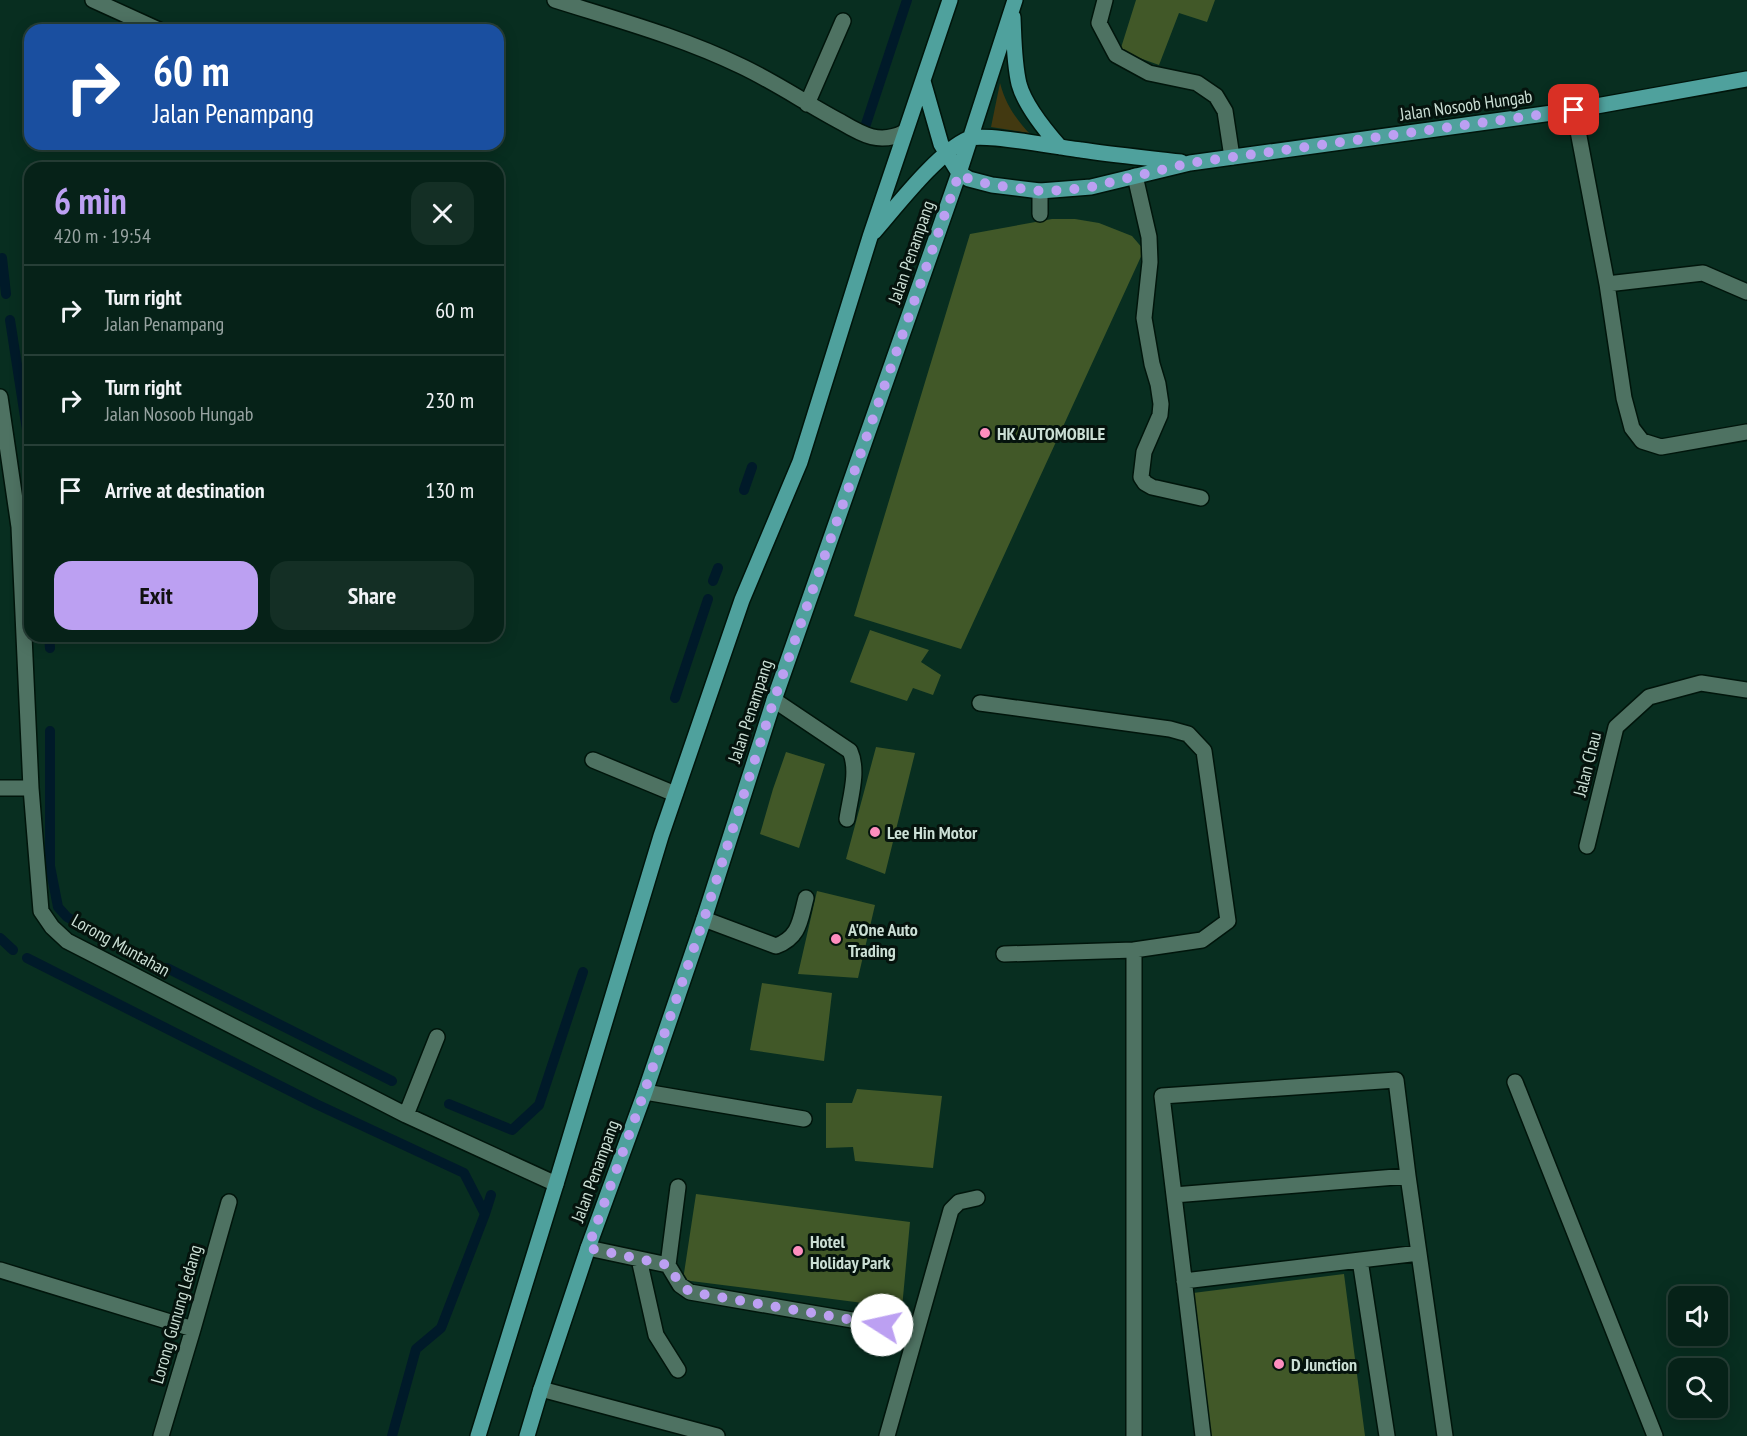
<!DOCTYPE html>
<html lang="en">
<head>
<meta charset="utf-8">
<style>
  :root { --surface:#062218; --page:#142f25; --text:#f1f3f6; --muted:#98a4a2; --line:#273f37; --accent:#bca0f2 }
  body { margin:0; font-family:"PT Sans Narrow",sans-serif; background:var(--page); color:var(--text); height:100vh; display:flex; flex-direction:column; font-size:22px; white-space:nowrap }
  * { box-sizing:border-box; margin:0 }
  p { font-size:20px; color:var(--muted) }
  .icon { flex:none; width:33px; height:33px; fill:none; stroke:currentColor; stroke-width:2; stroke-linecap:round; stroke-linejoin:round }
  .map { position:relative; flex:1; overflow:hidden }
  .panel { position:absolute; left:24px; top:162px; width:480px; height:480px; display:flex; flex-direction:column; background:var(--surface); border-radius:18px; box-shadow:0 3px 15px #0003,0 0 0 2px var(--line) }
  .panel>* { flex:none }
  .hud { position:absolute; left:24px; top:24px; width:480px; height:126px; border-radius:18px; box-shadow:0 3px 15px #0003,0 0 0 2px var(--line); background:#1a4fa0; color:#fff; overflow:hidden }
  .fabs { position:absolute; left:1668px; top:1286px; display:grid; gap:12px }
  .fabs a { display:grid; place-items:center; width:60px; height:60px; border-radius:12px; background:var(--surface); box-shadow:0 3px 15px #0003,0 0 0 2px var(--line); font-size:30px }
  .pin { position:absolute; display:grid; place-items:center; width:51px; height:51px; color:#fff; margin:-26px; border-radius:12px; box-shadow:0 3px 9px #0006 }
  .me { position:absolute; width:66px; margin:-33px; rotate:280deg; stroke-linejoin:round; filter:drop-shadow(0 0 4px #0008) }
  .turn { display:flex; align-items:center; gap:21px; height:126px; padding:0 30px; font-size:27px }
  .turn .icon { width:78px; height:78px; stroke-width:2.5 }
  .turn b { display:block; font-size:42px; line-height:51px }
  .round { display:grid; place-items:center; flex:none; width:63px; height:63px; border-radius:18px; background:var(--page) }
  .overview { display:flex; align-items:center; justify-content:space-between; height:102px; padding:0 30px }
  h1 { font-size:36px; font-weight:700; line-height:45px; color:var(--accent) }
  .cta { display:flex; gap:12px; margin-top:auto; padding:12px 30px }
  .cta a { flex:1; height:69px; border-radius:18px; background:var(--accent); color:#111; font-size:24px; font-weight:700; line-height:69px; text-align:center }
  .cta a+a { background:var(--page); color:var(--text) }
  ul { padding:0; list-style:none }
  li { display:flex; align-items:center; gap:18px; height:90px; padding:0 30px; border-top:2px solid var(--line) }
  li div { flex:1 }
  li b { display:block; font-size:22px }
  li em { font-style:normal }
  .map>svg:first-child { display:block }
  .green { fill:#423911 }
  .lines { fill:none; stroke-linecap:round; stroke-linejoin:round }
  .stream { stroke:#001a29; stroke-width:10 }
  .building { fill:#415828 }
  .minor-casing { stroke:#00150b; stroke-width:18 }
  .major-casing { stroke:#00150b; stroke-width:18 }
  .minor { stroke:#4e7262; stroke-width:15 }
  .major { stroke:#4fa19d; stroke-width:15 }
  .route { stroke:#bca0f2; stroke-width:10; stroke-dasharray:0 18 }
  .poi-dot { fill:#fe8ebe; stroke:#05130d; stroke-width:2 }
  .labels { text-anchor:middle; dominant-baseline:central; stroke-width:6; stroke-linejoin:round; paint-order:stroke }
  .street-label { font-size:18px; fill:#cbdfd5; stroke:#05130d }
  .poi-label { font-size:18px; font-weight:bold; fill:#cbdfd5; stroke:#05130d; text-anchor:start }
</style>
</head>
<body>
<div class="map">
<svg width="1747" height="1436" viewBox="0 0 1747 1436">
  <rect width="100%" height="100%" fill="#082e20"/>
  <path class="green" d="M 1000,83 C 1006,105 1014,116 1029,133 L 991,127 Z"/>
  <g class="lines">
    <path class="stream" d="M 865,127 L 907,0
      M 2,258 L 6,294
      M 10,320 L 30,449
      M 744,490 L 752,467
      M 713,581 L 718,568
      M 49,636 L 50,648
      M 675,698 L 708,599
      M 50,731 L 50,866 L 58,907 L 67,917 L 76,922 L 145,959
      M 0,938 L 13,950
      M 27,958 L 316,1104 L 464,1173 L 485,1214 L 441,1328 L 416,1349 L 392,1436
      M 167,968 L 392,1081
      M 449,1104 L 512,1130 L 539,1105 L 583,972
      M 485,1214 L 491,1195"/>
  </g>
  <path class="building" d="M 1136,0 L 1215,0 L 1207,22 L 1179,13 L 1159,65 L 1120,51 Z
    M 1052,219 L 1075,219 L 1099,223 L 1132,236 L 1144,250 L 961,649 L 854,616 L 970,234 Z
    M 870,630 L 929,650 L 921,662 L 941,675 L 933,695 L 913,688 L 907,701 L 850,682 Z
    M 876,747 L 915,753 L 885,874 L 846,859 Z
    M 786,752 L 825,764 L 799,848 L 760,834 L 773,789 Z
    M 817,891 L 875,905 L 858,978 L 798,974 Z
    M 762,983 L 832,993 L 824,1061 L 750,1050 Z
    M 857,1089 L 942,1096 L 933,1168 L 855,1161 L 853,1147 L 826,1148 L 826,1103 L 852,1103 Z
    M 696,1194 L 910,1222 L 902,1308 L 683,1280 Z
    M 1344,1274 L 1365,1436 L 1211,1436 L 1193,1293 Z"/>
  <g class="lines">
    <defs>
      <path id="minor" d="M 93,0 L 159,30
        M 555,0 C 618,20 681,37 741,66 C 775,82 807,104 841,122 C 863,135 880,145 905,132
        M 1105,0 L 1099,23 L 1116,55 L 1149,73 L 1197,83 L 1216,96 L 1225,111 L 1232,157
        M 807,104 L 843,21
        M 1574,110 L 1607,284 L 1624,398 L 1632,428 L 1642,441 L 1661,447 L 1747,432
        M 1135,176 L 1149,237 L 1150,262 L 1144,318 L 1152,364 L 1158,384 L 1161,404 L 1160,415 L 1144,452 L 1141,477 L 1145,483 L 1152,487 L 1201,498
        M 1040,214 L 1040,191
        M 1607,284 L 1703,273 L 1747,292
        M 0,397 L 19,527 L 31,788 L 41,911 L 52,927 L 67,941 L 406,1115 L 556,1184
        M 774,700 L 850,751 C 859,771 850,798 847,819
        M 980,703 L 1170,729 L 1188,734 L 1204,751 L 1228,921 L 1202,940 L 1134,950 L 1134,1436
        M 593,760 L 675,794
        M 0,788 L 31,788
        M 1587,846 L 1616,727 L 1649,697 L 1701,683 L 1747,690
        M 704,919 L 776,946 C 800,937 800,920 806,898
        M 1004,954 L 1134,950
        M 1515,1082 L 1655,1436
        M 645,1092 L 804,1119
        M 406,1115 L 437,1037
        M 1174,1195 L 1408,1176
        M 588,1248 L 668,1265 L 680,1285 L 690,1292 L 881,1325
        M 639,1259 L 656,1335 L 678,1370
        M 1360,1260 L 1387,1436
        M 668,1265 L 678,1187
        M 0,1270 L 193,1329
        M 1184,1281 L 1419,1253
        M 541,1389 L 717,1436
        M 161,1436 L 193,1329 L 229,1202
        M 887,1436 L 951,1210 L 959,1202 L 977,1198
        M 1203,1436 L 1162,1096 L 1396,1080 L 1408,1176 L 1445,1436"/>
      <path id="major" d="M 1013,17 C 1014,39 1014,63 1019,84 C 1025,106 1045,130 1060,147
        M 923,81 L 941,144 L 959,173 L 969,179 L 992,185 L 1040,191 L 1091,187 L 1190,163 L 1574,110 L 1747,79
        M 874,232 C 896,207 938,152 968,139 C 983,132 1060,148 1081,150 C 1114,155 1148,158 1181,162
        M 478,1436 L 556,1184 L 661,836 L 742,600 L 800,462 L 870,237 L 950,0
        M 527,1436 L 541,1389 L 588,1248 L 645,1092 L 704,919 L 774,700 L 959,173 L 1015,0"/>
    </defs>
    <use href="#minor" class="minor-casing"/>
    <use href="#major" class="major-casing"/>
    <use href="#minor" class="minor"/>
    <use href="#major" class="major"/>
  </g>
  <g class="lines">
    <path class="route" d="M 882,1325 L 690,1292 L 680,1284 L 668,1265 L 588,1248 L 637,1113 L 704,919 L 774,700 L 959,174 L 969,179 L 992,185 L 1040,191 L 1067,190 L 1091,187 L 1190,163 L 1574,110"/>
  </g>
  <g class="poi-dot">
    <circle cx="985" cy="433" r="6"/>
    <circle cx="875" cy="832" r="6"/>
    <circle cx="836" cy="939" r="6"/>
    <circle cx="798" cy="1251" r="6"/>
    <circle cx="1279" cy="1364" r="6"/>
  </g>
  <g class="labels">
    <g class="street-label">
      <text transform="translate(1466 105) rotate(-8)">Jalan Nosoob Hungab</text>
      <text transform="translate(911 252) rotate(-71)">Jalan Penampang</text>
      <text transform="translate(750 711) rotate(-72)">Jalan Penampang</text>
      <text transform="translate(1587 764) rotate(-76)">Jalan Chau</text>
      <text transform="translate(121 945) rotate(29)">Lorong Muntahan</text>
      <text transform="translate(595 1171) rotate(-70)">Jalan Penampang</text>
      <text transform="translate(176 1314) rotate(-74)">Lorong Gunung Ledang</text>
    </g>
    <g class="poi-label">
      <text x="997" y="433">HK AUTOMOBILE</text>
      <text x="887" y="832">Lee Hin Motor</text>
      <text x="848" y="929">A'One Auto<tspan x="848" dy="21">Trading</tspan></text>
      <text x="810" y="1241">Hotel<tspan x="810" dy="21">Holiday Park</tspan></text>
      <text x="1291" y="1364">D Junction</text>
    </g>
  </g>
</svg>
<div class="fabs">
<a><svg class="icon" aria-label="sound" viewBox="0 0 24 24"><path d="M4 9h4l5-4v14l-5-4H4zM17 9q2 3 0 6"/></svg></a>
<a><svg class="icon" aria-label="search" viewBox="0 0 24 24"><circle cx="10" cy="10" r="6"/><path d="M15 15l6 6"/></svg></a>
</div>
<div class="pin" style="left:1574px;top:110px;background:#d93025"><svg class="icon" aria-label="arrive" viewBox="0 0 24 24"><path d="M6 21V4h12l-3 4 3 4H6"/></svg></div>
<svg class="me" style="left:882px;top:1325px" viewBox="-20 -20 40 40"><circle r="19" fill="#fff"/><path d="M0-13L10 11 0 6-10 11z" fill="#bca0f2"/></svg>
<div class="hud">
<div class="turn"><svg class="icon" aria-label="right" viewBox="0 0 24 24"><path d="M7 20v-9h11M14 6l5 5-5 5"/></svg><div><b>60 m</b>Jalan Penampang</div></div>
</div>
<section class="panel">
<div class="overview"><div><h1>6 min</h1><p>420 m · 19:54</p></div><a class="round"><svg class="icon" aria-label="close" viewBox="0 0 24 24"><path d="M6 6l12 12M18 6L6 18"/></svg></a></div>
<ul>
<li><svg class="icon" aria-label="right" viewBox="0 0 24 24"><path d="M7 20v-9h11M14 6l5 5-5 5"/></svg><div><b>Turn right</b><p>Jalan Penampang</p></div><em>60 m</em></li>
<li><svg class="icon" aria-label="right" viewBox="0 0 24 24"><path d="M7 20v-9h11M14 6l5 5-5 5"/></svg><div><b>Turn right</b><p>Jalan Nosoob Hungab</p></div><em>230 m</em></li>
<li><svg class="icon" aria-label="arrive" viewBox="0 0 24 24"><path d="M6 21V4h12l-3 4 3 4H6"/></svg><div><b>Arrive at destination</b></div><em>130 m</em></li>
</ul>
<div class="cta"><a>Exit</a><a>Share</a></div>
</section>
</div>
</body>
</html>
